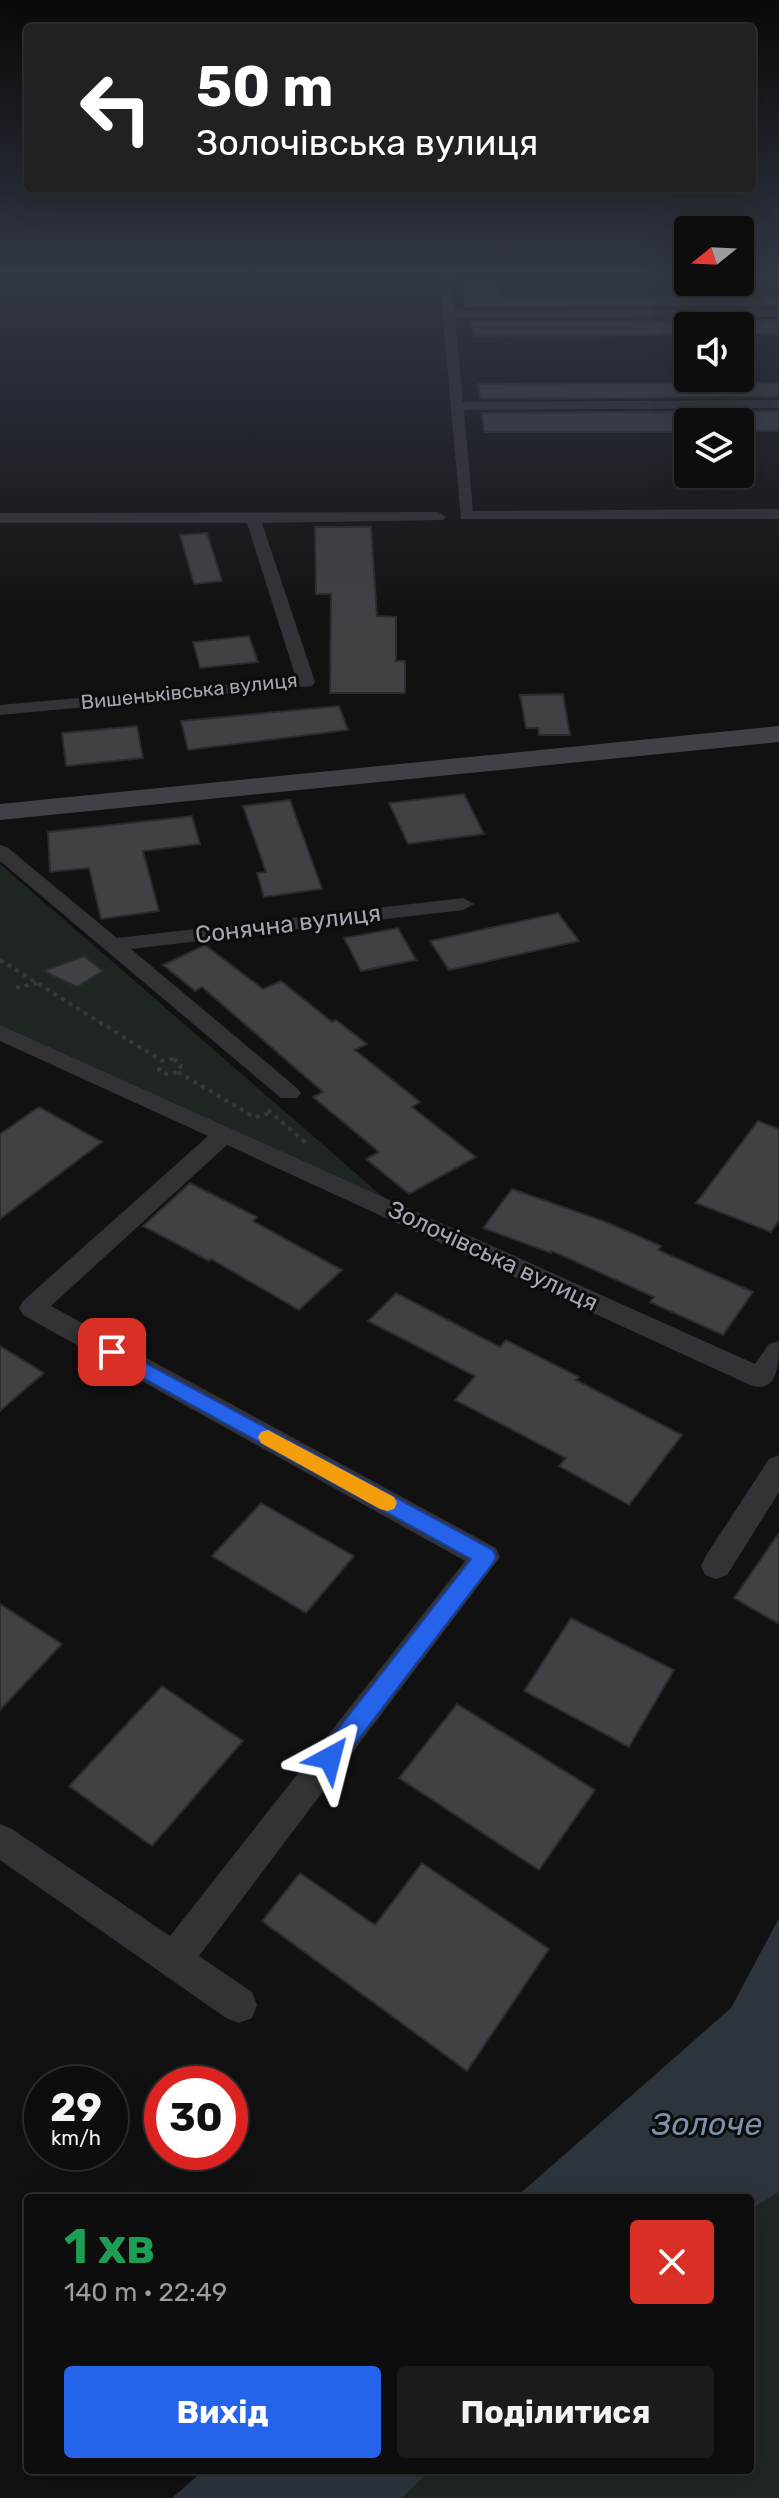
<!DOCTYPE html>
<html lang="uk">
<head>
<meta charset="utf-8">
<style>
  :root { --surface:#0d0d0e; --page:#1b1b1c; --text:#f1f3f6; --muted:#9a9c9e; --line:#2d2d2e; --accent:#2563eb }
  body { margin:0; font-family:Rubik,sans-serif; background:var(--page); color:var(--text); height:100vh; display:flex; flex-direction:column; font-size:30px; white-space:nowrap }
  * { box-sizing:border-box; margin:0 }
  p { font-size:26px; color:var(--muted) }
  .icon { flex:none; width:44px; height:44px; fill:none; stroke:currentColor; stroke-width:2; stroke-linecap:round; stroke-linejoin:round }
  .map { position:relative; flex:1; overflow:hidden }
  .drawer { position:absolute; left:24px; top:2194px; width:730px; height:280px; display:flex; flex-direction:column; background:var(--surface); border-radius:8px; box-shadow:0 8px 32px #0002,0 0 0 2px var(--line) }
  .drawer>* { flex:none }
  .hud { position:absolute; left:24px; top:24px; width:732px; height:168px; border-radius:8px; box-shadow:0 8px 32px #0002,0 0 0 2px var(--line); background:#202124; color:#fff; overflow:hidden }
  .needle { width:52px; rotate:252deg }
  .fabs { position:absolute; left:674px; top:216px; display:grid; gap:16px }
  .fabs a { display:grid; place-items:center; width:80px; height:80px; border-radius:8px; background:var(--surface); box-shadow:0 8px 32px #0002,0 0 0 2px var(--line); font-size:40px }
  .speed { position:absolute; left:24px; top:2066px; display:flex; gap:16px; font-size:40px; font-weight:700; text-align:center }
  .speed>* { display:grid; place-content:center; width:104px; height:104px; border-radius:50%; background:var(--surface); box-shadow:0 8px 32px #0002,0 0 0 2px var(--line); line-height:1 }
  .speed small { font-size:20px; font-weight:400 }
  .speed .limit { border:12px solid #d22; background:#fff; color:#111 }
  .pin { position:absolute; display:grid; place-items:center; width:68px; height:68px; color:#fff; margin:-34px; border-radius:16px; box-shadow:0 4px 12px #0006 }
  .me { position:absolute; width:88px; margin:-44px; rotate:38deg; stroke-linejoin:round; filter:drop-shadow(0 0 6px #0008) }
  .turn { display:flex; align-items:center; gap:28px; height:168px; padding:0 40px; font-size:36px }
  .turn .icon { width:104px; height:104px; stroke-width:2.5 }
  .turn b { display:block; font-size:56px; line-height:68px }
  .round { display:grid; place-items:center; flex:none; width:84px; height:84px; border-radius:8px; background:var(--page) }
  .headline { display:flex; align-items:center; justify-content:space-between; height:136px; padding:0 40px }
  h1 { font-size:48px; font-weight:700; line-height:60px; color:#1e9e55 }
  .action { display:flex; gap:16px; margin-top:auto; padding:16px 40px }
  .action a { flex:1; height:92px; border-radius:8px; background:var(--accent); color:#fff; font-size:32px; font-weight:700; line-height:92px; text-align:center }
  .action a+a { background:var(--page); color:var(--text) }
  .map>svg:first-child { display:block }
  .green { fill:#1f2621 }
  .water { fill:#2d343c }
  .building { fill:#404145; stroke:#2b2b2e; stroke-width:2 }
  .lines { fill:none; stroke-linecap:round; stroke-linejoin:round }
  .path { stroke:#38393e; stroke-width:4; stroke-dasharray:4 5; stroke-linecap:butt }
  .street { fill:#323237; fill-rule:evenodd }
  .secondary { fill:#404147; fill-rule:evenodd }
  .route { fill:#2563eb; stroke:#184099; stroke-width:2 }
  .slow { fill:#f59e0b }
  .labels { text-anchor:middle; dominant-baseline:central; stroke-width:6; stroke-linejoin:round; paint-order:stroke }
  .far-street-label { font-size:20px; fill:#a3a6b2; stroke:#0c0c0d }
  .street-label { font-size:24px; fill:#a3a6b2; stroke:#0c0c0d }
  .near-water-label { font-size:32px; font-style:italic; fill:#7c90ab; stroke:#0c0c0d }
</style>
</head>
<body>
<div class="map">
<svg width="779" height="2498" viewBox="0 0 779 2498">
  <rect width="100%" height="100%" fill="#111112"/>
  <path class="green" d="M 0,864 L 382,1196 L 202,1125 L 0,1029 Z
    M 779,2192 L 779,2498 L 402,2498 L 431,2470 L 750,2470 L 750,2210 Z"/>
  <path class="water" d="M 779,1918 L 779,2192 L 750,2210 L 750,2198 L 515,2198 L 731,2008 Z
    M 204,2470 L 431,2470 L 402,2498 L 172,2498 Z"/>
  <path class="building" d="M 462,280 L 497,280 L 500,297 L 779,297 L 779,306 L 465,307 Z
    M 779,320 L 779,334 L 740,334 L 740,326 L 688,326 L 688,335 L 473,336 L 471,321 Z
    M 617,383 L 779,383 L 779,397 L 480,399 L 478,384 Z
    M 779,411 L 779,431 L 751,431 L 747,422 L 688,422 L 688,432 L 484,432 L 482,413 Z
    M 315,527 L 371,527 L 377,616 L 396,617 L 396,661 L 405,661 L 405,693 L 330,693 L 331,594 L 316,594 Z
    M 207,533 L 222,581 L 194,584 L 180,535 Z
    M 249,636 L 258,662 L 200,668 L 193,642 Z
    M 563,694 L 570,735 L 539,735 L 538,728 L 526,728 L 520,695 Z
    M 339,706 L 348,730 L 188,750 L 181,721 Z
    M 137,726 L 143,758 L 66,766 L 62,733 Z
    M 464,794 L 484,834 L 408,844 L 389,803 Z
    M 290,800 L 322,889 L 264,897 L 257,873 L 266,872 L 243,806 Z
    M 192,816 L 200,844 L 143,851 L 159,911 L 101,919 L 89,868 L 50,872 L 48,832 Z
    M 558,913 L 579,941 L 449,970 L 430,941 Z
    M 398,928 L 416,960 L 361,971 L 344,938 Z
    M 205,945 L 263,989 L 281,981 L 332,1022 L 336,1020 L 367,1044 L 355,1050 L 420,1102 L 412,1107 L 476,1157 L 409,1194 L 366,1159 L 379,1152 L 313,1097 L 323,1092 L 202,987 L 195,991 L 163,965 Z
    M 84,956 L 103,971 L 77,987 L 43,971 Z
    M 39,1107 L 102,1142 L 0,1219 L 0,1134 Z
    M 758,1121 L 779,1129 L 779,1220 L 771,1232 L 696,1203 Z
    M 190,1183 L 257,1217 L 253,1221 L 342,1270 L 299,1310 L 211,1259 L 209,1261 L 143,1226 Z
    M 512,1189 L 606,1222 L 661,1246 L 658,1250 L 753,1292 L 723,1335 L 650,1302 L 654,1297 L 552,1251 L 551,1253 L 483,1228 Z
    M 396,1293 L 500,1347 L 506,1340 L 579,1377 L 576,1380 L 682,1435 L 629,1505 L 559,1466 L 566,1458 L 455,1400 L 475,1376 L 368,1321 Z
    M 0,1346 L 44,1373 L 0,1411 Z
    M 261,1503 L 354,1556 L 306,1613 L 212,1556 Z
    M 779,1533 L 779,1624 L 734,1598 Z
    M 0,1604 L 62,1644 L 0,1710 Z
    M 571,1618 L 674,1670 L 629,1747 L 524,1691 Z
    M 162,1686 L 243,1741 L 152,1846 L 69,1786 Z
    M 457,1704 L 595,1790 L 539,1870 L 399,1778 Z
    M 422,1863 L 549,1949 L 467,2071 L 262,1921 L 300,1873 L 375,1925 Z"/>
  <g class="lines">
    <path class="path" d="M 0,960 L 162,1061
      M 16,988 L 37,983
      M 174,1059 L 181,1065 L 178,1072 L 167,1074 L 159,1070 L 162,1061 Z
      M 178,1072 L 254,1117 L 271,1113
      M 268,1110 L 306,1143"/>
    <path class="street" d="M 439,275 L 451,275 L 454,310 L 779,309 L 779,317 L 455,318 L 463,402 L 779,400 L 779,408 L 464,410 L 473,511 L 779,509 L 779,519 L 461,519 Z
      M 438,512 L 446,517 L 443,520 L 262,523 L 315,682 L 312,686 L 0,715 L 0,705 L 296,678 L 247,523 L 0,523 L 0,513 Z
      M 0,845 L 7,847 L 117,938 L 463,898 L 474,904 L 463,910 L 131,949 L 297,1088 L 301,1093 L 297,1098 L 281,1098 L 0,861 Z
      M 0,1025 L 755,1364 L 769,1344 L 779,1341 C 779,1362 779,1395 750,1385 L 227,1145 L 51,1306 L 496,1548 L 500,1557 L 199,1956 L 252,1992 L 257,2005 L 252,2018 L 239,2023 L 226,2018 L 0,1860 L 0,1824 L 12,1829 L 170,1936 L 465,1561 L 23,1315 L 19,1308 L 23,1301 L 208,1136 L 0,1041 Z
      M 779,1455 L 779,1492 L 727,1575 L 716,1579 L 705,1575 L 701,1566 L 705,1557 L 769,1459 Z"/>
    <path class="secondary" d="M 779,726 L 779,742 L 0,820 L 0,804 Z"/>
  </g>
  <linearGradient id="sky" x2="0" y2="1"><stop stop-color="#09090a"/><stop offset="0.44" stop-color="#323844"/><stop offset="1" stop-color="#323844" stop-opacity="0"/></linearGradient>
  <rect width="779" height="624" fill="url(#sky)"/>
  <path class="route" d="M 112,1345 L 493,1550 L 496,1557 L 493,1563 L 338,1766 L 330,1769 L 321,1766 L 318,1758 L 321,1751 L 471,1559 L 105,1357 L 102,1352 L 105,1347 Z"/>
  <path class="slow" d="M 268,1430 L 394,1497 L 397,1503 L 394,1509 L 387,1511 L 380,1509 L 261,1443 L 258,1437 L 261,1432 Z"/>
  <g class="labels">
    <g class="far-street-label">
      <text transform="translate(189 691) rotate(-6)">Вишеньківська вулиця</text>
    </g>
    <g class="street-label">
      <text transform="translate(288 924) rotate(-7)">Сонячна вулиця</text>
      <text transform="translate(493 1256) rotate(25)">Золочівська вулиця</text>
    </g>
    <g class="near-water-label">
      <text x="707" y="2124">Золоче</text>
    </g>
  </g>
</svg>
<div class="fabs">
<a><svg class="needle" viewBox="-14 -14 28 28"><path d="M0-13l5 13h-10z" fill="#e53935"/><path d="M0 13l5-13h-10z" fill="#9a9c9e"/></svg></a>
<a><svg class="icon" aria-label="sound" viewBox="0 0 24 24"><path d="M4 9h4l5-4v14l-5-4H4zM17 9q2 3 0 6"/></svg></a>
<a><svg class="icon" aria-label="layers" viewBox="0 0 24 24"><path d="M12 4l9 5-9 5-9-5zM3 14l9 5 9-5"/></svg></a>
</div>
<div class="speed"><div>29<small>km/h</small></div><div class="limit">30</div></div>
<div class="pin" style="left:112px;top:1352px;background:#d93025"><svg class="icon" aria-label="arrive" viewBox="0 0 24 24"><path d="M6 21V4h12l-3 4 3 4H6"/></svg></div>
<svg class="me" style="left:330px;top:1758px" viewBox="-20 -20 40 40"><path d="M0-17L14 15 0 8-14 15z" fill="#2563eb" stroke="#fff" stroke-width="4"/></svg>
<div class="hud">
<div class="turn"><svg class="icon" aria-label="left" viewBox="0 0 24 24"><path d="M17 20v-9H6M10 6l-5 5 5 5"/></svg><div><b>50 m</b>Золочівська вулиця</div></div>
</div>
<section class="drawer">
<div class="headline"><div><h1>1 хв</h1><p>140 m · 22:49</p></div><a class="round" style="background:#d93025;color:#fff"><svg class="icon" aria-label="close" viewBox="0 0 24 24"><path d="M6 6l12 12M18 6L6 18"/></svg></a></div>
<div class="action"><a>Вихід</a><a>Поділитися</a></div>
</section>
</div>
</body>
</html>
